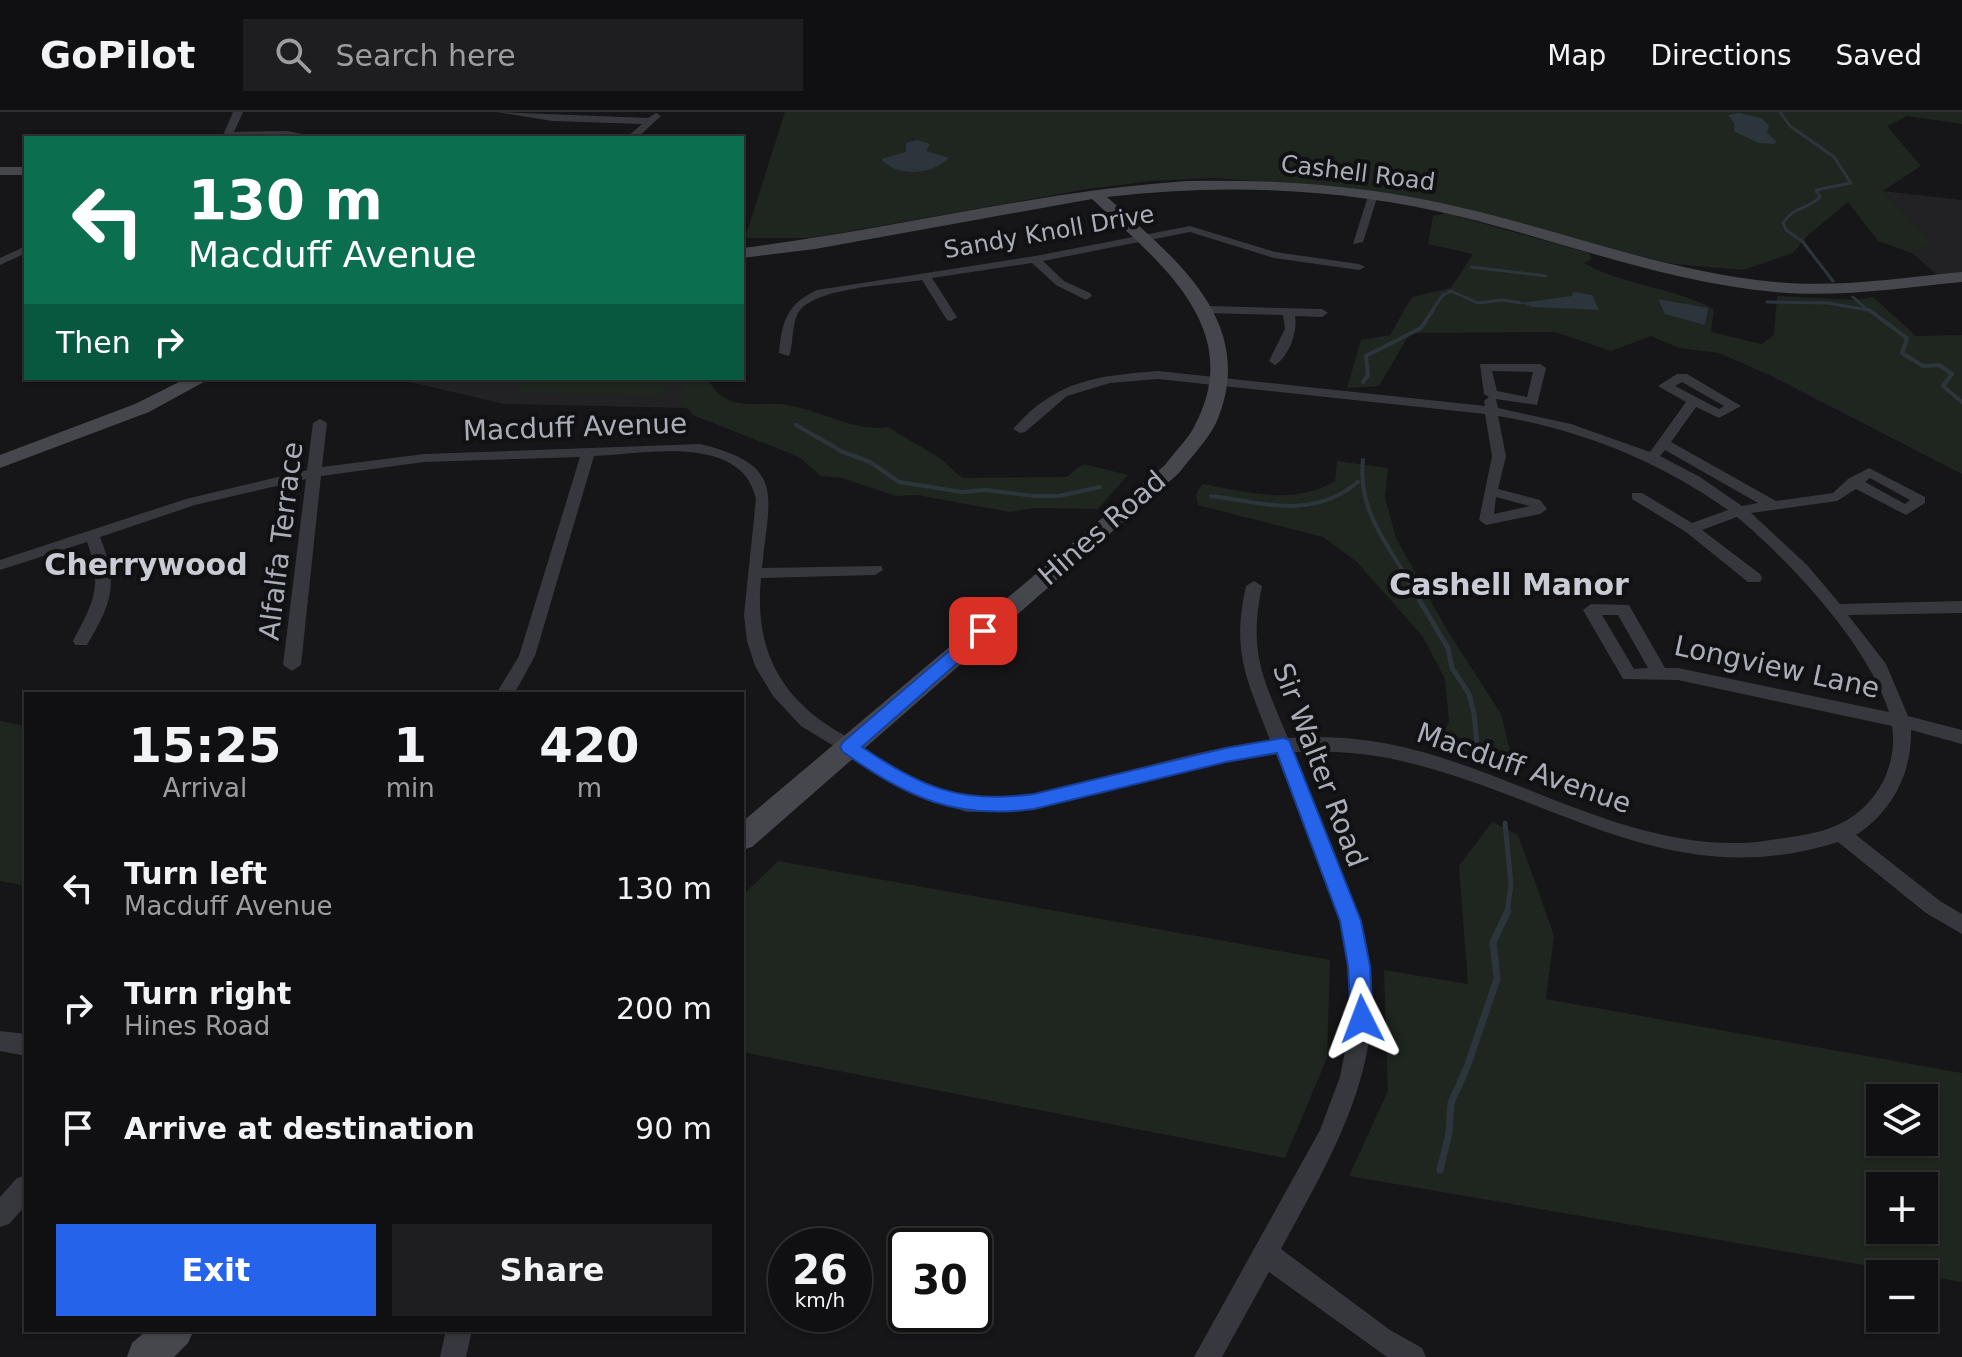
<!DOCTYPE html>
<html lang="en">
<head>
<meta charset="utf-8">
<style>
  :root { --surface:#101012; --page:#1e1e20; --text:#f1f3f6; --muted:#9c9d9f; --line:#303032; --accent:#2563eb }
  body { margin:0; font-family:"DejaVu Sans",sans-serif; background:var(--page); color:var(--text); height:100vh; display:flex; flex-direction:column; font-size:30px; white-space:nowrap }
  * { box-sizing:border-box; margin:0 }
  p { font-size:26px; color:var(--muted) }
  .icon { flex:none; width:44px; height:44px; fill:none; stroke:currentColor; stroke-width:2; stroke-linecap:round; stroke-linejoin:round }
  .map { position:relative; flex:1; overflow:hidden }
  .panel { position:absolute; left:24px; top:580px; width:720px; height:640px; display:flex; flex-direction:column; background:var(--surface); border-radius:0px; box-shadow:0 2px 6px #0004,0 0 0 2px var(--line) }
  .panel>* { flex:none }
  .banner { position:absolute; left:24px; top:24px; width:720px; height:244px; border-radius:0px; box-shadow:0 2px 6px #0004,0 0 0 2px var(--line); background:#0b6e4f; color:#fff; overflow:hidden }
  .buttons { position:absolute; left:1866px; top:972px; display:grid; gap:16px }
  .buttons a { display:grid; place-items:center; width:72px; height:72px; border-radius:0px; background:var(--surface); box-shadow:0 2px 6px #0004,0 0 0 2px var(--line); font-size:40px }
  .speed { position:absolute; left:768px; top:1116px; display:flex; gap:16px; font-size:40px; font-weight:700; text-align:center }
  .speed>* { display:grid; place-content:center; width:104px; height:104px; border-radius:50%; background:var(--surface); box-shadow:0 2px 6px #0004,0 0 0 2px var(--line); line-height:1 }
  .speed small { font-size:20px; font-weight:400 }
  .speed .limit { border:4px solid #111; border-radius:12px; background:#fff; color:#111 }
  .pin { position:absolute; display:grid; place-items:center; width:68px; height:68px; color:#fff; margin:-34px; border-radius:16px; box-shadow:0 4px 12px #0006 }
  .me { position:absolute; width:88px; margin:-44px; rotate:357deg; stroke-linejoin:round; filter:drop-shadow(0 0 6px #0008) }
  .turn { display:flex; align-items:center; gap:28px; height:168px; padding:0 32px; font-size:36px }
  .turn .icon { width:104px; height:104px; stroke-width:2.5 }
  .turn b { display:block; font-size:56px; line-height:68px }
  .then { display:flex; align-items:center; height:76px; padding:0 32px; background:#0003; gap:16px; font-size:30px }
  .eta { display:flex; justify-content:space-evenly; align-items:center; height:136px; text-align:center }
  .eta b { font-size:48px; font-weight:600; line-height:56px }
  .button { display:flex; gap:16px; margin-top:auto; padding:16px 32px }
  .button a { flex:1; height:92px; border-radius:0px; background:var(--accent); color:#fff; font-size:32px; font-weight:600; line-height:92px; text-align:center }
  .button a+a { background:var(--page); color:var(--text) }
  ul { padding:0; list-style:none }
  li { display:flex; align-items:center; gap:24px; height:120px; padding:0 32px }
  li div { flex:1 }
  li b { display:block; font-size:30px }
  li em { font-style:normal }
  header { display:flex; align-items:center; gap:48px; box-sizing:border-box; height:112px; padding:0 40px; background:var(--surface); border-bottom:2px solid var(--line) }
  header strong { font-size:38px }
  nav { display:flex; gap:44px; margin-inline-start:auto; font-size:28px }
  .search { width:560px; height:72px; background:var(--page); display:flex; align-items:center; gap:20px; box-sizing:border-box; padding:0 28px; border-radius:0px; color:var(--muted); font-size:30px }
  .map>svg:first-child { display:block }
  .built { fill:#222225 }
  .green { fill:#1e261f; fill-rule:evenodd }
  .water { fill:#2c353c }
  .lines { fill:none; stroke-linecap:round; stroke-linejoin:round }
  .stream-far3 { stroke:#2c353c; stroke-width:3 }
  .stream-far2 { stroke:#2c353c; stroke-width:4 }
  .stream-far1 { stroke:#2c353c; stroke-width:5 }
  .stream { stroke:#2c353c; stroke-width:7 }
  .street { fill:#37383d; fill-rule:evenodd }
  .secondary { fill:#45474d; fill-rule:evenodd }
  .route { fill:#2563eb; stroke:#184099; stroke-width:2 }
  .labels { text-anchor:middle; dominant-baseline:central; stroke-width:8; stroke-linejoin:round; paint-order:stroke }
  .far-street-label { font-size:24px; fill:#a8adb8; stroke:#111113 }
  .street-label { font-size:28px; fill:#a8adb8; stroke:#111113 }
  .neighbourhood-label { font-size:30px; font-weight:bold; fill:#c9ccd4; stroke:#111113 }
</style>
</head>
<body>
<header>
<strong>GoPilot</strong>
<div class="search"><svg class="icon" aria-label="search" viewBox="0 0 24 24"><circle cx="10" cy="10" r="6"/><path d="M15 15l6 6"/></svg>Search here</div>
<nav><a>Map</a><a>Directions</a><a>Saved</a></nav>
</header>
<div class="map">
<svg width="1962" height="1245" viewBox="0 0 1962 1245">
  <rect width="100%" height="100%" fill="#161618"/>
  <path class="built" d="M 1883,79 L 1962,88 L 1962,165 L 1942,167 L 1912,141 L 1933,131 Z
    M 393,266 L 698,266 L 688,296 L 504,292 Z"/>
  <path class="green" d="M 785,0 L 1962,0 L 1962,12 L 1907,4 L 1887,14 L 1921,54 L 1883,79 L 1933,131 L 1912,141 L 1878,129 L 1848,90 L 1807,124 L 1793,141 L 1743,158 L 1675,152 L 1332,75 L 1214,66 L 1151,69 L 1088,77 L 811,126 L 745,126 Z
    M 1446,101 L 1589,141 L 1592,147 L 1584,151 C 1625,174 1672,175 1714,197 L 1711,220 L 1762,232 L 1774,223 L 1777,184 L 1857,188 L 1873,185 L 1916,224 L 1962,223 L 1962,362 L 1769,263 L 1719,241 L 1679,236 L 1651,224 L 1611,239 L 1555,220 L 1410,221 L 1379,274 L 1347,276 L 1361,228 L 1390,223 L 1412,185 L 1451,176 L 1473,142 L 1428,132 L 1433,104 Z
    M 523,266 L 669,266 L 661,284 L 514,280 Z
    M 689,266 L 706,266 C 711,272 717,281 723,285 C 740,296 759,291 778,292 C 813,294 854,321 888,315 L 941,347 L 962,366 L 1067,365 L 1083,352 L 1128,363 L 1098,397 L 1035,396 L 1010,400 L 917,383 L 896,384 L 842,366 L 821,364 L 799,345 L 693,303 L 678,286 Z
    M 1337,349 L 1388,356 L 1385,386 L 1396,426 L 1447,518 L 1501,602 L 1515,659 L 1441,628 L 1449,609 L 1445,567 L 1423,525 L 1357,450 L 1323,425 L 1198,393 L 1196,382 L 1202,372 C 1249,380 1292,394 1335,369 Z
    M 0,609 L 26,614 L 26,774 L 0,769 Z
    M 1492,710 L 1518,723 L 1554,823 L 1546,887 L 1962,961 L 1962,1170 L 1349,1064 L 1388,979 L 1384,858 L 1468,872 L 1459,754 ZM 1880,986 L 1924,986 L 1924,1030 L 1880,1030 ZM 1880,1074 L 1924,1074 L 1924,1118 L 1880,1118 Z
    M 778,749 L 1330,848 L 1327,946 L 1285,1046 L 742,940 L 742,784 Z"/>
  <path class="water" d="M 1739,1 L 1762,6 L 1769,14 L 1767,20 L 1776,29 L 1775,32 L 1758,31 L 1734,19 L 1734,11 L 1728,3 Z
    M 917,28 L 930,32 L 926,39 L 949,46 C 931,63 898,66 881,47 L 906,40 L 906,31 Z
    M 1573,180 L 1592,183 L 1599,198 L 1532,195 L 1521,191 L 1572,184 Z
    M 1658,187 L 1708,196 L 1705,213 L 1665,202 Z"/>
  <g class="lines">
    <path class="stream-far3" d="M 1780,0 L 1790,14 L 1834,45 L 1851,71 L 1816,78 L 1820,85 C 1809,97 1793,95 1783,111 L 1786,118 L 1802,129 L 1833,169
      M 1471,155 L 1546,164
      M 1853,185 L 1870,200
      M 1767,190 L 1828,191 L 1868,198
      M 1431,200 L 1443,183 L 1451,179 L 1478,191 L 1503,188 L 1521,191"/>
    <path class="stream-far2" d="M 1869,198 L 1907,226 L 1902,241 L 1923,254 L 1939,253 L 1952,262 L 1943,274 L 1962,290
      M 1363,270 L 1368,263 L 1366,244 L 1421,216 L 1433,198
      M 796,313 L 843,340 L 870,350 L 899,370 L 962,380 L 985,378 L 1034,384 L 1059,384 L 1100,375
      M 1363,348 C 1358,394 1381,423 1404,461
      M 1211,384 C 1265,391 1312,408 1358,370"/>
    <path class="stream-far1" d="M 1402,459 L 1448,536 L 1452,556 L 1469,582 L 1474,601 L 1477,632
      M 1505,711 L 1511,772 L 1507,801"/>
    <path class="stream" d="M 1440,1058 L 1449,1021 L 1451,991 L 1467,955 L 1497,867 L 1493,830 L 1508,799"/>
    <path class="street" d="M 233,0 L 243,0 L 234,20 L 287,19 L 322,26 L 222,26 Z
      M 497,0 L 648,6 L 656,1 L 661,4 L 637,26 L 626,26 L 642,12 L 552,9 Z
      M 1369,81 L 1378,83 L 1363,130 L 1353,132 Z
      M 1190,114 L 1275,140 L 1359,152 L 1365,155 L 1359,158 L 1274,146 L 1190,120 L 1043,149 L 1064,169 L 1090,181 L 1092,184 L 1086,188 L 1056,173 L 1032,151 L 932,166 L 957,205 L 951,209 L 947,208 L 922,168 C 892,173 814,175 798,201 C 791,214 794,231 789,244 L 779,241 C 782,209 787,192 817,178 L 1035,144 Z
      M 26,134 L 26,141 L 0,153 L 0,146 Z
      M 1208,194 L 1322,197 L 1328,201 L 1322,205 L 1295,204 C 1298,219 1289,245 1275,253 L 1269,249 L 1285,217 L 1283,203 L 1204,201 L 1204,195 Z
      M 1480,252 L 1540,252 L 1546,256 L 1537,293 L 1496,287 L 1498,296 L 1571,312 L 1650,340 L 1686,290 L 1658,274 L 1677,262 L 1687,262 L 1741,294 L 1719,306 L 1696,295 L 1671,330 L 1776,389 L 1833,381 L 1848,367 L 1869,356 L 1925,385 L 1925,391 L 1906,403 L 1856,377 L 1837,389 L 1751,401 L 1807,453 L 1840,492 L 1962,489 L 1962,501 L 1848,503 L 1886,552 L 1908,604 L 1962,618 L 1962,632 L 1911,618 C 1912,661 1892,700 1856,723 L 1940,789 L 1962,802 L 1962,822 L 1926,801 L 1838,730 C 1675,782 1563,690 1414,652 C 1374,641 1334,638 1293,640 C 1308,677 1324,715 1339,753 C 1346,772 1356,791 1361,810 C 1397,937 1339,1030 1281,1137 L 1390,1218 L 1422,1236 L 1426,1245 L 1387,1245 L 1269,1160 L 1222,1245 L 1194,1245 L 1320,1018 L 1340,965 L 1351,907 L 1348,854 L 1341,809 L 1276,642 L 1225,650 L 1015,700 L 967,700 L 914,683 L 801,614 L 773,584 L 755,554 L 747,529 L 744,503 L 756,387 C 742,321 644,342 594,344 L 535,544 L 514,582 L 496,582 L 519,544 L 580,345 L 424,350 L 321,364 L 301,553 L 292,559 L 283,553 L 306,367 L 195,393 L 100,425 C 119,472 112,491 87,533 L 75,533 L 73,529 C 94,490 103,473 87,430 L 0,458 L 0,448 L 186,387 L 307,358 L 313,311 L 320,307 L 327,311 L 322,355 L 424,342 L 700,332 C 787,353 769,383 762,456 L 881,454 L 883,458 L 875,463 L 761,466 C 754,537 780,587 842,622 C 876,643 909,669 949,680 C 1000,695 1054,678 1104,665 C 1159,651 1214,635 1270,628 C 1247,567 1231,541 1246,474 L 1254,469 L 1262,474 C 1248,541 1263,566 1288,626 C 1330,623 1373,627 1415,638 C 1523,666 1627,734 1742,731 C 1756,731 1770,728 1784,726 C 1814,722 1840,717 1863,696 C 1885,676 1897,644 1892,614 L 1678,568 L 1623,567 L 1583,498 L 1591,492 L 1629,493 L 1665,556 L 1678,556 L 1889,600 C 1869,534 1790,449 1737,405 L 1702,418 L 1760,462 L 1762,466 L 1760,470 L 1748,470 L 1686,420 L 1632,387 L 1632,381 L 1642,381 L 1692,411 L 1728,398 C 1659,349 1582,318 1498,304 L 1506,344 L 1498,377 L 1540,388 L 1547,397 L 1540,402 L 1486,413 L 1479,408 L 1492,344 L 1485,302 L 1158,267 L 1110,271 L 1067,284 L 1025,320 L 1020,321 L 1013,317 C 1056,268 1096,264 1158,259 L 1485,294 L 1484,289 L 1489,285 L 1484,282 ZM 1492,259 L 1533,260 L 1527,285 L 1497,279 ZM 1682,270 L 1724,294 L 1719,297 L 1675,274 ZM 1665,338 L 1758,391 L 1742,394 L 1700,365 L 1660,344 ZM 1870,366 L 1910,388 L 1905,392 L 1865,370 ZM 1496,385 L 1530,394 L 1494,402 ZM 1602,503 L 1618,503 L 1648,556 L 1634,557 Z
      M 0,919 L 26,922 L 26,944 L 0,939 Z
      M 26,1063 L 26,1093 L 9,1112 L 0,1115 L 0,1085 L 17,1066 Z
      M 446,1218 L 472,1218 L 466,1245 L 440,1245 Z"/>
    <path class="secondary" d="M 0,55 L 26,55 L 26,63 L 0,63 Z
      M 1187,69 C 1281,67 1372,74 1463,96 C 1567,120 1668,160 1775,170 C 1837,176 1900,166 1962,160 L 1962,170 C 1900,176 1837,186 1775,180 C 1667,170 1566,131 1462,105 C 1346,76 1226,71 1107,85 C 1174,146 1260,210 1216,311 C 1207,329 1191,345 1179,361 L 752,735 L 742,738 L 742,710 L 1165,353 C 1174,340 1188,328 1195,313 C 1247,214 1156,148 1092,87 L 815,137 L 742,146 L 742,136 C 891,118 1037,79 1187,69 Z
      M 187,266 L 211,266 L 149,300 L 0,356 L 0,343 L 135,292 Z
      M 147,1218 L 194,1218 L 188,1231 L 174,1245 L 127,1245 L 132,1231 Z"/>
  </g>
  <path class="route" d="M 983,513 L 991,519 L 989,523 L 862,635 C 922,676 961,692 1034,682 L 1226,636 L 1283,626 L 1289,628 L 1361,809 L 1370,854 L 1373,907 L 1370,914 L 1362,917 L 1354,914 L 1351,907 L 1348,854 L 1340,809 L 1277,641 L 1226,650 L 1034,697 C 954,708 907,685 843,640 L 840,635 L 843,630 L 977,515 Z"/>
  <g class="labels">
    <g class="far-street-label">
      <text transform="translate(1358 61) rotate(7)">Cashell Road</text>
      <text transform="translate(1049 120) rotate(-10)">Sandy Knoll Drive</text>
    </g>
    <g class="street-label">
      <text transform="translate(575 315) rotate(-2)">Macduff Avenue</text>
      <text transform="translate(1102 416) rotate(-41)">Hines Road</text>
      <text transform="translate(281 429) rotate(-83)">Alfalfa Terrace</text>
      <text transform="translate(1777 555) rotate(12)">Longview Lane</text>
      <text transform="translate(1320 653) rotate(69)">Sir Walter Road</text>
      <text transform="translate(1524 656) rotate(19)">Macduff Avenue</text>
    </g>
    <g class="neighbourhood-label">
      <text x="146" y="452">Cherrywood</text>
      <text x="1509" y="472">Cashell Manor</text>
    </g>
  </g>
</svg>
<div class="buttons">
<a><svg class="icon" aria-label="layers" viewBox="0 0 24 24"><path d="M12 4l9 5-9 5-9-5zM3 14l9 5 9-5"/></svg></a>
<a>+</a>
<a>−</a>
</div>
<div class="speed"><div>26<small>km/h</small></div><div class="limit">30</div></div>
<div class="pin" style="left:983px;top:519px;background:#d93025"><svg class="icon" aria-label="arrive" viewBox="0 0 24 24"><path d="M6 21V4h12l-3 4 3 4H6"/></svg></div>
<svg class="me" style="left:1362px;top:907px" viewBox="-20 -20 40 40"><path d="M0-17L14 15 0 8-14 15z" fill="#2563eb" stroke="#fff" stroke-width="4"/></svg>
<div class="banner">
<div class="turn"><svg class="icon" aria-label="left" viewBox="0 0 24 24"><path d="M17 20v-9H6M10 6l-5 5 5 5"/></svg><div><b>130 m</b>Macduff Avenue</div></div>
<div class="then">Then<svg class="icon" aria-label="right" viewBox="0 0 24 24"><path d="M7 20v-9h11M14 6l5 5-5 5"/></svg></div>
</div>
<section class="panel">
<div class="eta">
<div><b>15:25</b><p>Arrival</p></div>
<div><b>1</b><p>min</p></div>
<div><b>420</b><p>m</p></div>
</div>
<ul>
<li><svg class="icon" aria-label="left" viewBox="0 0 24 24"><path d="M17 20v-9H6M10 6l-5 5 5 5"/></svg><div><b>Turn left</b><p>Macduff Avenue</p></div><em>130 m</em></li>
<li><svg class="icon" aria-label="right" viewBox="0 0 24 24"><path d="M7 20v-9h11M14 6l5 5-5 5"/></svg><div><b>Turn right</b><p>Hines Road</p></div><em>200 m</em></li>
<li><svg class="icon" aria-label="arrive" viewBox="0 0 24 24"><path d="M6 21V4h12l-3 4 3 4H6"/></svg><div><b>Arrive at destination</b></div><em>90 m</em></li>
</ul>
<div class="button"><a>Exit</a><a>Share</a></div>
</section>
</div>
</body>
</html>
